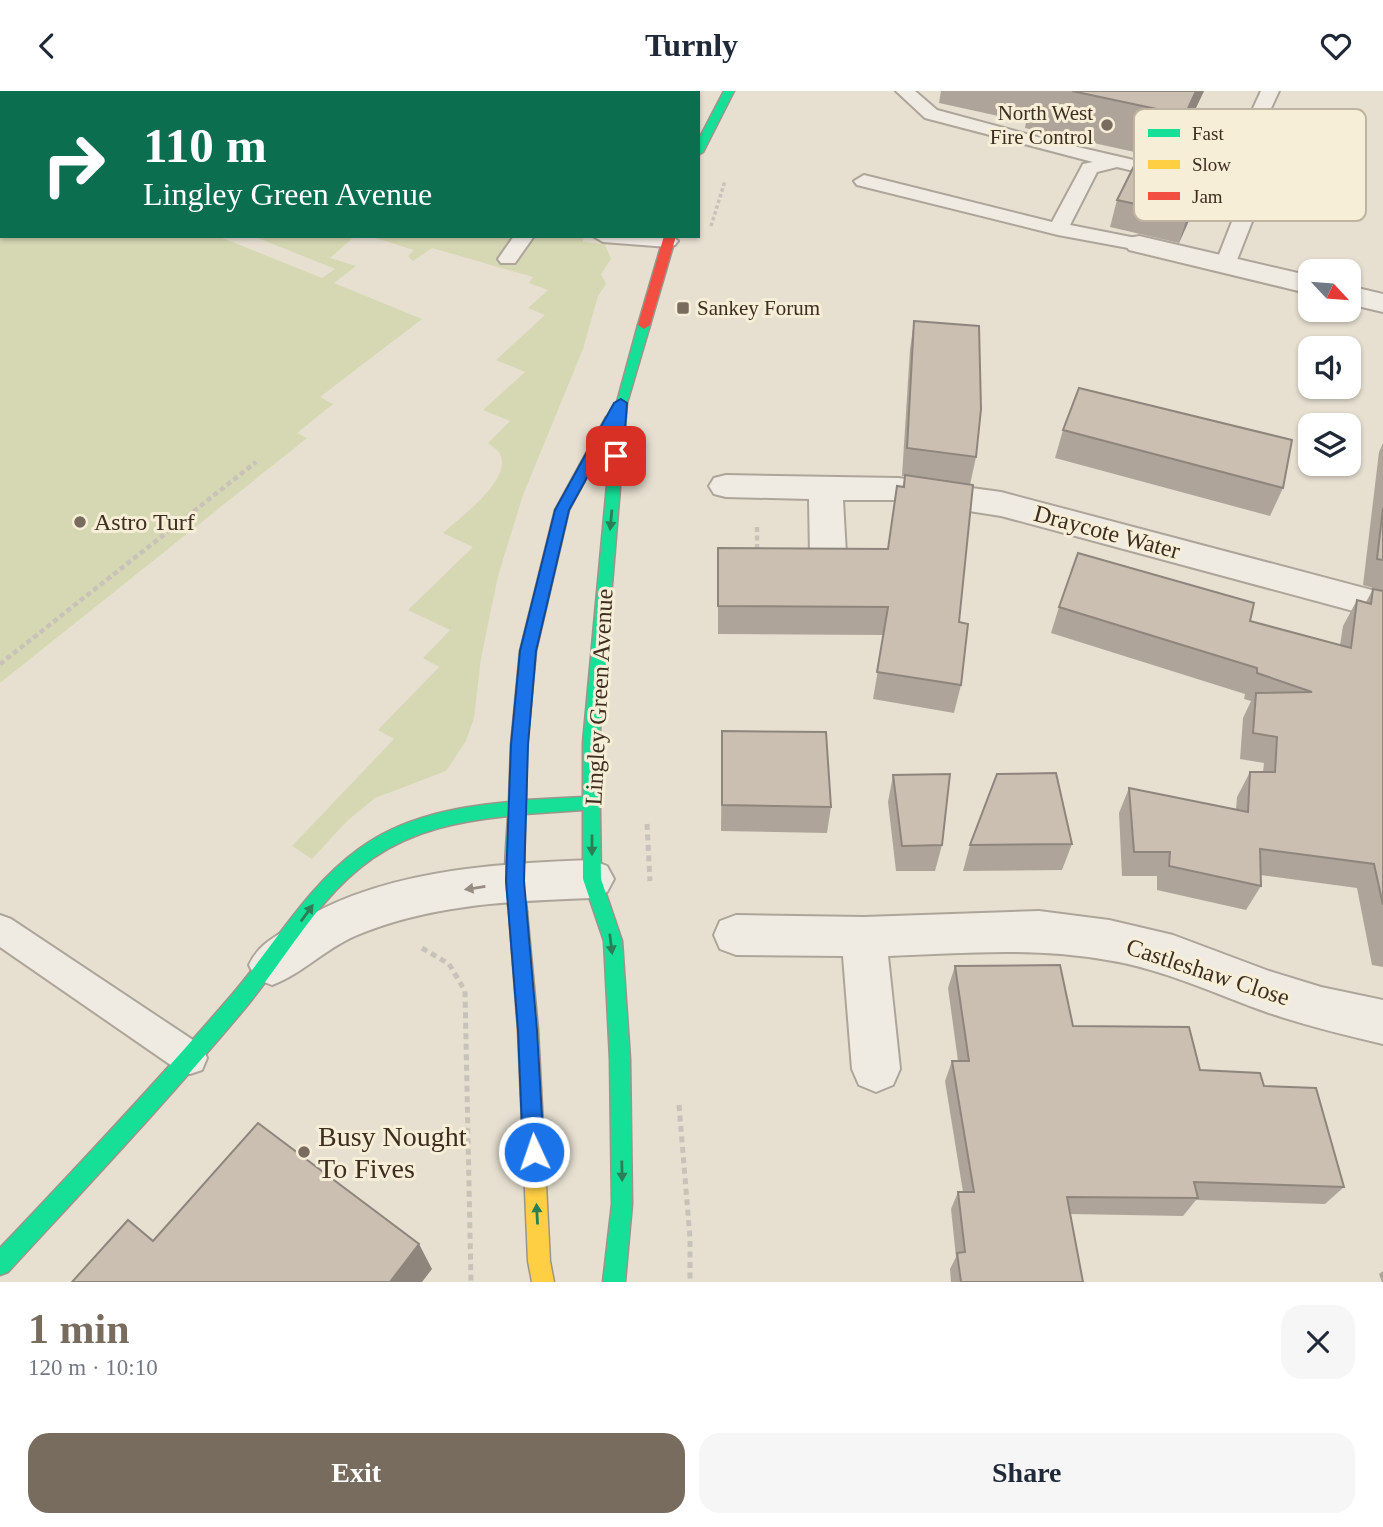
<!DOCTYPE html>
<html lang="en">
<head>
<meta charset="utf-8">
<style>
  :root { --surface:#fff; --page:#f6f6f7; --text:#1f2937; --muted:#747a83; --accent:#786c5e }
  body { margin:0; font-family:Georgia,serif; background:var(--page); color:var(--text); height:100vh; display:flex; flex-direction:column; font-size:26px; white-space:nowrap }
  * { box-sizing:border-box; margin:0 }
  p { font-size:23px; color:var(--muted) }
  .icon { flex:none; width:38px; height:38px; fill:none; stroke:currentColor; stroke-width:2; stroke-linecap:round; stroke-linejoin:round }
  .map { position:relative; height:1191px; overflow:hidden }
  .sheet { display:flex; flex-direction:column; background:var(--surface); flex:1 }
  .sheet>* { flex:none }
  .banner { position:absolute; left:0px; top:0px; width:700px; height:147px; box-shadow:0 2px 5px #0004; background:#0b6e4f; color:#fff; overflow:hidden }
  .needle { width:46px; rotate:116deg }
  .tools { position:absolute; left:1298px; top:168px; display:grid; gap:14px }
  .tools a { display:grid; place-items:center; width:63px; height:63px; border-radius:14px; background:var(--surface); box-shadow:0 2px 5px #0004; font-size:35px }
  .pin { position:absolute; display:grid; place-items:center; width:60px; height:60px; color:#fff; margin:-30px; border-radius:14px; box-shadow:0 4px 10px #0006 }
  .me { position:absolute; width:77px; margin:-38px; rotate:357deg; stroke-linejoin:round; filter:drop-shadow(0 0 5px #0008) }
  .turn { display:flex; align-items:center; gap:24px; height:147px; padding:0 28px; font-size:32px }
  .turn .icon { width:91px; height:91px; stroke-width:2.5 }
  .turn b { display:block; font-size:49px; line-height:60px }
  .round { display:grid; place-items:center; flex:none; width:74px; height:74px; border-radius:21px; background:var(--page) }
  .headline { display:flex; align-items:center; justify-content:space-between; height:119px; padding:0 28px }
  h1 { font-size:42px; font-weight:800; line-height:52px; color:var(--accent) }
  .cta { display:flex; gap:14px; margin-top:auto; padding:14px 28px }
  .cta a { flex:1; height:80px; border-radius:21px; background:var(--accent); color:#fff; font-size:28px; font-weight:800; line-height:80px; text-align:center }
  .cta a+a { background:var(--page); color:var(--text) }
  header { display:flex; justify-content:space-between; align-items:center; height:91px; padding:0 28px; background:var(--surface); font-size:32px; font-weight:800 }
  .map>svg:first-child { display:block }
  .green { fill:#d6d7b3 }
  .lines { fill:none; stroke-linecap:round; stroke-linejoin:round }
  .lane-casing { stroke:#ada599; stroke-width:4 }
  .street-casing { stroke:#ada599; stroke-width:4 }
  .fast-casing { stroke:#9c958a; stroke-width:3 }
  .slow-casing { stroke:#9c958a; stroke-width:3 }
  .jam-casing { stroke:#9c958a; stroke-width:3 }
  .path-far2 { stroke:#c8c2b9; stroke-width:3.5; stroke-dasharray:3.5 2.5; stroke-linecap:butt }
  .path-far1 { stroke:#c8c2b9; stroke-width:4.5; stroke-dasharray:5 3.5; stroke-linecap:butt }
  .path { stroke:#c8c2b9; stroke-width:5; stroke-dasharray:6 4.5; stroke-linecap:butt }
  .lane { fill:#efebe3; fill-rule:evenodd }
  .street { fill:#efebe3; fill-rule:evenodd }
  .fast { fill:#16e098; fill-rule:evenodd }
  .slow { fill:#ffcf43; fill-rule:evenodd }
  .jam { fill:#f24e42; fill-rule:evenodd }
  .wall { fill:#afa499 }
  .shaded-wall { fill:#8e867d }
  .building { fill:#cbbfb2; stroke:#8e867d; stroke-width:2 }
  .oneway { fill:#2b7e56 }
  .oneway2 { fill:#968c82 }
  .route { fill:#1a73e8; stroke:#114b97; stroke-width:2 }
  .poi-dot { fill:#786c5e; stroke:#f7eed8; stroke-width:2.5 }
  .labels { text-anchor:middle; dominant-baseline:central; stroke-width:6; stroke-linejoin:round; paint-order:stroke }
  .far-poi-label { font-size:21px; fill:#3d2e20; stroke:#f7eed8; text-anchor:end }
  .poi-label { font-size:24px; fill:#3d2e20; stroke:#f7eed8; text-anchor:start }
  .street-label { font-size:24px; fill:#3d2e20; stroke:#f7eed8 }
  .near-poi-label { font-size:28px; fill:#3d2e20; stroke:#f7eed8; text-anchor:start }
  .key { fill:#f7eed8; stroke:#bfb4a1; stroke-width:2 }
  .key-label { font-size:19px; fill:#3d2e20 }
</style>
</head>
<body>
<header><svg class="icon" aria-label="back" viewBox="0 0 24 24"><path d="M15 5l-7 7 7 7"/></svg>Turnly<svg class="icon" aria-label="heart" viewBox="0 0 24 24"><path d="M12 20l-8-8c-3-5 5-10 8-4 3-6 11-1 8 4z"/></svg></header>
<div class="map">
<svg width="1383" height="1191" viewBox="0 0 1383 1191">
  <rect width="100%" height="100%" fill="#e7e0d1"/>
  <path class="green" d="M 0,0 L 667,0 L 2,2 L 2,145 L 217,145 L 322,187 L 335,178 L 253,145 L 355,145 L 330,167 L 356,175 L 334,192 L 422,228 L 320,306 L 333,313 L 297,342 L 307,347 L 0,592 Z
    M 369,145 L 584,145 L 583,151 L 605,153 L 611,168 L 601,183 L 606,193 L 598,205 L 583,258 L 523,404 L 498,485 L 481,567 L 474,627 L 466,650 L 446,680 L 375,707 L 347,730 L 312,768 L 292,755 L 394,648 L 378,639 L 439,576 L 423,567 L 450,539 L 408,519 L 473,456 L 443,442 C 459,427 513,389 500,363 C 498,359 492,355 488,352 L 510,330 L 483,319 L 525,281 L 496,269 L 545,224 L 528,217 L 548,199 L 529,192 L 533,186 L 432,157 L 413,170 L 408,165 L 414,159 Z"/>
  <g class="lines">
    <defs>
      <path id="lane" d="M 896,0 L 915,0 L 937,19 L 1056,51 L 1220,89 L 1261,0 L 1279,0 L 1233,100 L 1226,102 L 1117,76 L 1097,81 L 1070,134 L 1146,149 L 1149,153 L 1146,157 L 1139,159 L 1058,144 L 857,94 L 854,90 L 864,84 L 1052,131 L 1081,77 L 1083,73 L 1093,71 L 925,27 Z
        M 1243,122 L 1250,124 L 1253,128 L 1235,174 L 1232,178 L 1218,178 L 1215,174 L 1233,128 L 1236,124 Z
        M 514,145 L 534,145 L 515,172 L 501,172 L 498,168 Z
        M 593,145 L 673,145 L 678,150 L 675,154 L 668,156 L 603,151 Z
        M 0,824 L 11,828 L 202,955 L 207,967 L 202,979 L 190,983 L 178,979 L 0,856 Z"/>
      <path id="street" d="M 1139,145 L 1311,185 L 1311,203 L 1129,159 L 1125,153 L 1129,147 Z
        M 1349,195 L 1383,203 L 1383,221 L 1349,213 Z
        M 726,384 L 898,387 L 1001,401 L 1383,502 L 1383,528 L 1001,425 L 898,409 L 843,409 L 846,463 L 840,472 L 828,475 L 816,472 L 810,463 L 809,408 L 726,406 L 714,403 L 709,395 L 714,387 Z
        M 592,769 L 607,775 L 614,788 L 607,801 L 592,807 C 512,810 429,813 355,845 C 325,858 302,883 272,894 L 256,888 L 249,874 C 258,855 270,849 287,838 C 375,779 490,773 592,769 Z
        M 1039,820 L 1109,829 L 1173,844 L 1269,880 L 1321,896 L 1383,909 L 1383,953 C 1345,944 1307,935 1269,922 C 1215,903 1164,878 1107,869 C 1033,856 963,862 888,865 L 900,978 L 893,994 L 876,1001 L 859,994 L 852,978 L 843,865 L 736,864 L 720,858 L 714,844 L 720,830 L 736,824 L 864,826 Z"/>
      <path id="fast" d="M 724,0 L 734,0 L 703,61 L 698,64 L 698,50 Z
        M 644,230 L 650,234 L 627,312 L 599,652 L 601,788 L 622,850 L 630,968 L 632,1113 L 625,1191 L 603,1191 L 612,1113 L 610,968 L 604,850 L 583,788 L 583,719 L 525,723 L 524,790 L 527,821 L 524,827 L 518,829 L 512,827 C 500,802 507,752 508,725 C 460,730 414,739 373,767 C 319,804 287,866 246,916 C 170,1007 88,1094 8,1181 L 0,1184 L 0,1157 C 78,1075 156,992 230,906 C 273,857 305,797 359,758 C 402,726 456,716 509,711 L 511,654 L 520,560 L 555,419 L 606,326 L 614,322 L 638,234 ZM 612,340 L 583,652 L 583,706 L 526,709 L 527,654 L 536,560 L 569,419 Z"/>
      <path id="slow" d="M 518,813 L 524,815 L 527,821 L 538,939 L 550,1170 L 554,1191 L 532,1191 L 528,1170 L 518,939 L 509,821 L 512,815 Z"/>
      <path id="jam" d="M 664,145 L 676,145 L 650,234 L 644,238 L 638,234 Z"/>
    </defs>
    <use href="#lane" class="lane-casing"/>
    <use href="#street" class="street-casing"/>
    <use href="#fast" class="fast-casing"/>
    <use href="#slow" class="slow-casing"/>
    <use href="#jam" class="jam-casing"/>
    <path class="path-far2" d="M 711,135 L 725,90"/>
    <path class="path-far1" d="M 757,436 L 757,462
      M 0,573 L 256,371"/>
    <path class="path" d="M 647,733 L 650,790
      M 422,857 L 449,873 L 465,900 L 471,1191
      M 679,1014 L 690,1147 L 690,1191"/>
    <use href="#lane" class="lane"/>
    <use href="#street" class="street"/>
    <use href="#fast" class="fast"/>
    <use href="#slow" class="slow"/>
    <use href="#jam" class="jam"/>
  </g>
  <path class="wall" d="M 941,0 L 1204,0 L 1171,69 L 1025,37 L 1026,31 L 939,12 Z
    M 1200,105 L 1179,152 L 1110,136 L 1117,109 Z
    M 914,230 L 976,366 L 970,394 L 959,531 L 961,594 L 954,622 L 873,608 L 884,544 L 718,543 L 718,457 L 888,458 L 905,385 L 902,385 L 910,258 Z
    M 1063,339 L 1283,397 L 1270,425 L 1055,367 Z
    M 1383,352 L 1383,500 L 1363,494 L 1379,361 Z
    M 1373,498 L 1383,500 L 1383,876 L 1372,874 L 1357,797 L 1260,784 L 1261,795 L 1246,819 L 1157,799 L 1157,785 L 1122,785 L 1119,722 L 1129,697 L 1236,718 L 1237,706 L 1250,681 L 1263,681 L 1264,672 L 1240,668 L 1243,627 L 1251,610 L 1244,608 L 1245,603 L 1051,542 L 1059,516 L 1250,530 L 1340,554 L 1343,535 L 1357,509 L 1366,511 Z
    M 722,640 L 831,716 L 827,742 L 721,740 Z
    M 893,684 L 942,754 L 935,780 L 896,780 L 888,711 Z
    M 1072,753 L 1062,779 L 963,780 L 970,754 Z
    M 955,875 L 1073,935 L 1200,979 L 1264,995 L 1344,1096 L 1325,1113 L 1196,1109 L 1183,1125 L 1070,1123 L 1083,1191 L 951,1191 L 950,1178 L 956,1166 L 951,1118 L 958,1101 L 963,1101 L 945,990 L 952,970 L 958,970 L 948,897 Z
    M 1383,1180 L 1383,1191 L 1382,1191 L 1379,1183 Z"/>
  <path class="shaded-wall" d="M 1196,0 L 1204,0 L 1171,69 L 1185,24 Z
    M 1208,78 L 1200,105 L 1179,152 L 1188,124 Z
    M 419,1153 L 432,1178 L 422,1191 L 390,1191 Z"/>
  <path class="building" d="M 1072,0 L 1196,0 L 1185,24 Z
    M 1140,63 L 1208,78 L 1188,124 L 1117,109 Z
    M 914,230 L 979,235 L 981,318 L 976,366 L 907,357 Z
    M 1079,297 L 1292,349 L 1283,397 L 1063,339 Z
    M 905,384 L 973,394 L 959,531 L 968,533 L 961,594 L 877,581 L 888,516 L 718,515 L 718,457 L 888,458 L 897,395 L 904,396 Z
    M 1383,417 L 1383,469 L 1377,468 Z
    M 1078,462 L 1254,512 L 1250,530 L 1351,557 L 1357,509 L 1371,513 L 1373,498 L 1383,500 L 1383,814 L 1374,773 L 1260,758 L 1261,795 L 1169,775 L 1170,761 L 1134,761 L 1129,697 L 1248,721 L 1250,681 L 1275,681 L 1277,646 L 1253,642 L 1256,602 L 1312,601 L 1257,582 L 1257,577 L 1059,516 Z
    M 722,640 L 826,641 L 831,716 L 722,714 Z
    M 1056,682 L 1072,753 L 970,754 L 997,683 Z
    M 950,683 L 942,754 L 902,755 L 893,684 Z
    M 1060,874 L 1073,935 L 1189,936 L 1200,979 L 1260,982 L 1264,995 L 1316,997 L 1344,1096 L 1194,1091 L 1198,1107 L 1067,1106 L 1083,1191 L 961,1191 L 957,1162 L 965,1161 L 958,1101 L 974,1101 L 952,970 L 969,970 L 955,875 Z
    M 258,1032 L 419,1153 L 390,1191 L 72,1191 L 128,1129 L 153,1150 Z"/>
  <defs><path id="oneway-solid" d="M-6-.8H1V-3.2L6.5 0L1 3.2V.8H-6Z" transform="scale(1.75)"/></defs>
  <g class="oneway">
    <use href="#oneway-solid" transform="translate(611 429) rotate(95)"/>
    <use href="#oneway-solid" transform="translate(592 754) rotate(90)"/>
    <use href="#oneway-solid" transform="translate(307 822) rotate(-54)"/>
    <use href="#oneway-solid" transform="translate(611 853) rotate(83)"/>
    <use href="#oneway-solid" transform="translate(622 1080) rotate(89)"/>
    <use href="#oneway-solid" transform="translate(537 1123) rotate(-93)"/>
  </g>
  <use class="oneway2" href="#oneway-solid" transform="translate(475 797) rotate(171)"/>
  <path class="route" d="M 621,308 L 627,312 L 623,365 L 616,369 L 609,365 L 612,341 L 569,419 L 536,560 L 528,654 L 524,790 L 537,939 L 544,1061 L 541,1068 L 534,1071 L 526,1068 L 523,1061 L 518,939 L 506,790 L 511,654 L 520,560 L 555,419 L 614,312 Z"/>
  <g class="poi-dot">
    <circle cx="1107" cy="34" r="7"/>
    <rect x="676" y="210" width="14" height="14" rx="3.5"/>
    <circle cx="80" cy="431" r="7"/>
    <circle cx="304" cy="1061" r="7"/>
  </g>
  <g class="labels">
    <g class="far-poi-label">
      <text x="1093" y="22">North West<tspan x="1093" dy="24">Fire Control</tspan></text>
      <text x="697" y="217" text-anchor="start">Sankey Forum</text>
    </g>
    <g class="poi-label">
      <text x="94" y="431">Astro Turf</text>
    </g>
    <g class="street-label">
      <text transform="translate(1107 441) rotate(15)">Draycote Water</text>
      <text transform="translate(599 606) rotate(-87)">Lingley Green Avenue</text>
      <text transform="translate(1208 881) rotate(18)">Castleshaw Close</text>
    </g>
    <g class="near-poi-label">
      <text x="318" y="1045">Busy Nought<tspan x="318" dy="32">To Fives</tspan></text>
    </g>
  </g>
  <rect x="1134" y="18" width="232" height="112" rx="10" class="key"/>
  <rect x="1148" y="38" width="32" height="8" fill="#16e098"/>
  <rect x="1148" y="69" width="32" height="9" fill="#ffcf43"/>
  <rect x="1148" y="101" width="32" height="8" fill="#f24e42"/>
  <g class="key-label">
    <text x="1192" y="49">Fast</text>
    <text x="1192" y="80">Slow</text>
    <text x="1192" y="112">Jam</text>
  </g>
</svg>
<div class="tools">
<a><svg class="needle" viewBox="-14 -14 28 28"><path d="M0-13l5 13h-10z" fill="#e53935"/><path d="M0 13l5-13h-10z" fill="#747a83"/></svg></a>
<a><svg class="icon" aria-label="sound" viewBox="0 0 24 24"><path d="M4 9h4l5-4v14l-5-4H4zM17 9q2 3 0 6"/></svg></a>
<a><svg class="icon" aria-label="layers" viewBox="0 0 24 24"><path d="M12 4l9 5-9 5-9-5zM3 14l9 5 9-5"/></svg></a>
</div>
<div class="pin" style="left:616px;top:365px;background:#d93025"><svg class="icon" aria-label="arrive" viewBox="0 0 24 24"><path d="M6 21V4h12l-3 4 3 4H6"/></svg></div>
<svg class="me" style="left:534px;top:1061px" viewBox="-20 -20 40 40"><circle r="17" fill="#1a73e8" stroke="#fff" stroke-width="3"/><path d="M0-11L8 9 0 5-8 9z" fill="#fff"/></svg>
<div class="banner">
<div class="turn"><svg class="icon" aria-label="right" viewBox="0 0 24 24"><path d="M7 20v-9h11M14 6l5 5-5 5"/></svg><div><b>110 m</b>Lingley Green Avenue</div></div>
</div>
</div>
<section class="sheet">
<div class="headline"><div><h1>1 min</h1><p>120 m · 10:10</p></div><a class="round"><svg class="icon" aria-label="close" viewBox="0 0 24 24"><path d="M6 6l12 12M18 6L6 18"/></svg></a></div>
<div class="cta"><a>Exit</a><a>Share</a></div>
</section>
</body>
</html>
